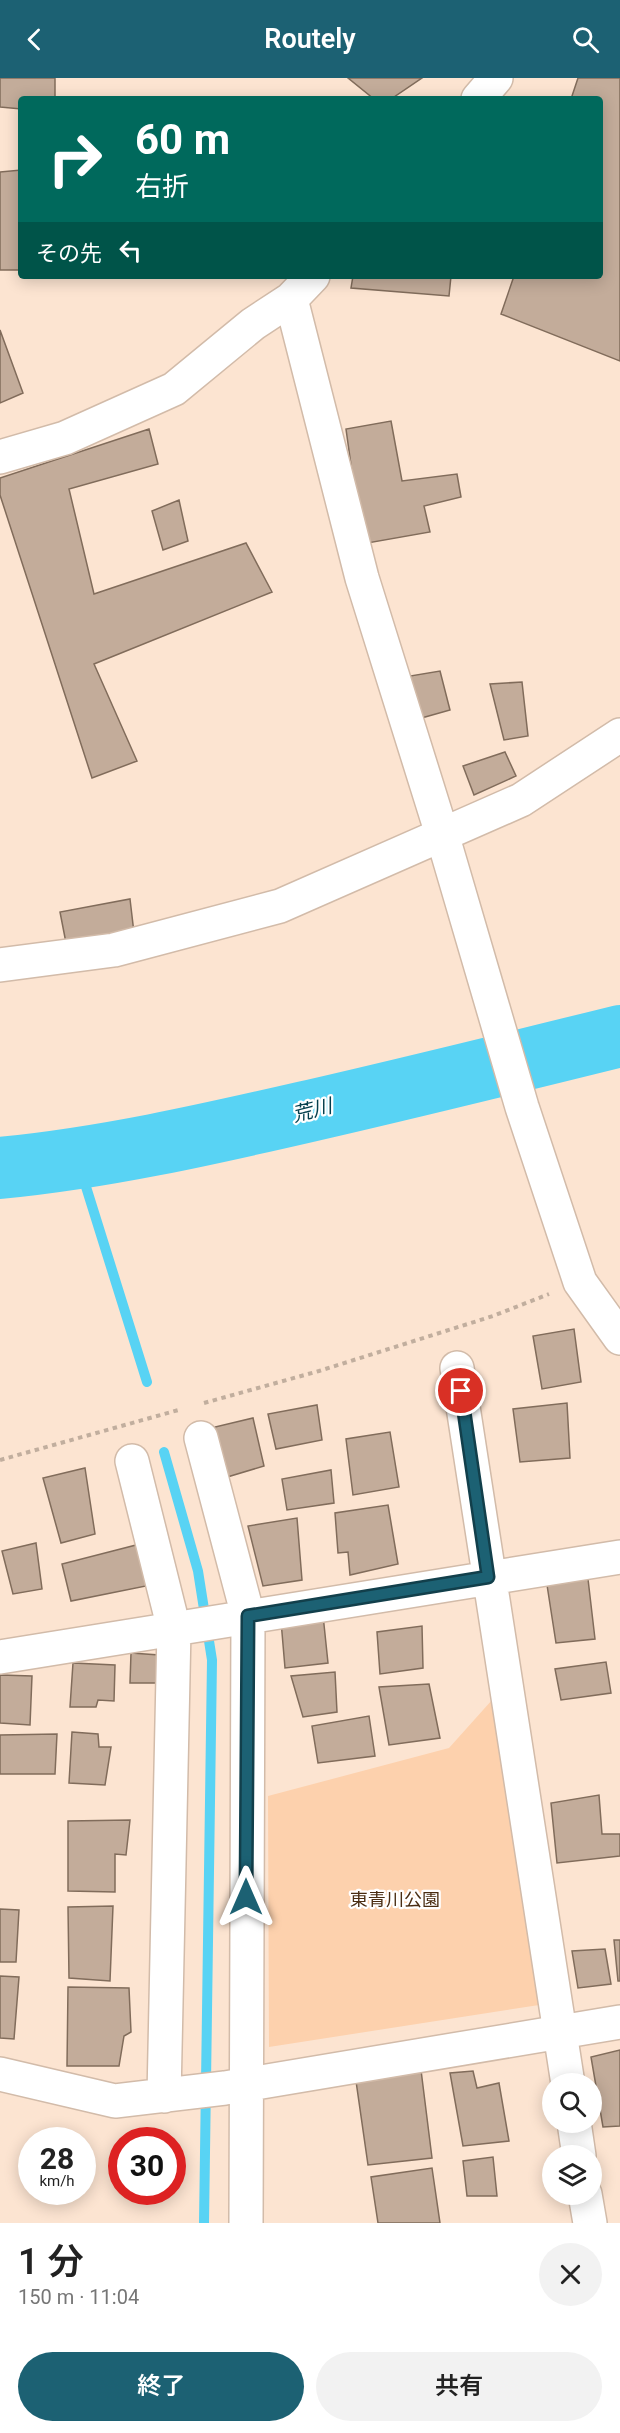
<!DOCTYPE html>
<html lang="ja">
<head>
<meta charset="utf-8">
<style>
  :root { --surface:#fff; --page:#f2f2f2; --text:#222; --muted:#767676; --accent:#1c6173 }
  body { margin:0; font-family:Roboto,"Noto Sans JP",sans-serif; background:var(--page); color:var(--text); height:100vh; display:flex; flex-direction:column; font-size:22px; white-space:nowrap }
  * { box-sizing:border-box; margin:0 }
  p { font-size:20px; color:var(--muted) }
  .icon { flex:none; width:33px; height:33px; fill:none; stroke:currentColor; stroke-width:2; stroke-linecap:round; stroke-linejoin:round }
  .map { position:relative; height:2145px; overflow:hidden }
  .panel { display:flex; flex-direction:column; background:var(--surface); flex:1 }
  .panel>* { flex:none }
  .guide { position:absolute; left:18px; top:18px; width:585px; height:183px; border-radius:6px; box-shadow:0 3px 15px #0003; background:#00695c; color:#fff; overflow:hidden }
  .buttons { position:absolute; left:542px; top:1995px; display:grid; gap:12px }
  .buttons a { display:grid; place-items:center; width:60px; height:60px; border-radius:50%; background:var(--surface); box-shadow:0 3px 15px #0003; font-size:30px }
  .speed { position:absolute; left:18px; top:2049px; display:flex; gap:12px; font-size:30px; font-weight:700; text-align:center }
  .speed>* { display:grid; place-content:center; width:78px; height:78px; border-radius:50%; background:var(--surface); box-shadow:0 3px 15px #0003; line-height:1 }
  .speed small { font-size:15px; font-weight:400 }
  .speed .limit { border:9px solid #d22; background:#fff; color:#111 }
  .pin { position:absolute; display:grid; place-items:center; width:51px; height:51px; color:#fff; margin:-26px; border:3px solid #fff; border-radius:50%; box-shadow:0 2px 6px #0007 }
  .me { position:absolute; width:66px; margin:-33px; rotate:0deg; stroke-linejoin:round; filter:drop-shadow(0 0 4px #0008) }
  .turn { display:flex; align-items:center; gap:21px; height:126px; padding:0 18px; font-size:27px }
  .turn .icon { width:78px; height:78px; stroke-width:2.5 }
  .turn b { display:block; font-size:42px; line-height:51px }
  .then { display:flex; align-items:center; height:57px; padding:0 18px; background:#0003; gap:12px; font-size:22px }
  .round { display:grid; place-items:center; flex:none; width:63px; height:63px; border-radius:32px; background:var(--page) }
  .overview { display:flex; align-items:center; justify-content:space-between; height:102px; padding:0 18px }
  h1 { font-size:36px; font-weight:600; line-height:45px }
  .primary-button { display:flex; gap:12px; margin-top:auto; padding:12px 18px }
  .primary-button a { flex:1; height:69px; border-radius:36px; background:var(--accent); color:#fff; font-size:24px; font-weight:600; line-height:69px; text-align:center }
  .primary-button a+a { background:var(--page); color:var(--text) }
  header { display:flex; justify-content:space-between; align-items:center; height:78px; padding:0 18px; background:var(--accent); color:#fff; font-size:27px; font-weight:600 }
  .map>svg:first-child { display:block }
  .green { fill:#fdd1ad }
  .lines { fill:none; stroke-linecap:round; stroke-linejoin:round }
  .stream { stroke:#58d3f4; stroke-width:10 }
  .river { stroke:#58d3f4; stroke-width:62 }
  .building { fill:#c3ac9a; stroke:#816c5b; stroke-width:1.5 }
  .minor-casing { stroke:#d2bba9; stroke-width:36 }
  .path { stroke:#c1ae9e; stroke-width:4; stroke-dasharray:4.5 4.5; stroke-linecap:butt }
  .minor { stroke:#fff; stroke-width:33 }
  .route-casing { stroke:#123f4b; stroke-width:15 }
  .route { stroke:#1c6173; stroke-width:10 }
  .labels { text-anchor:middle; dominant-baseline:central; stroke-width:4.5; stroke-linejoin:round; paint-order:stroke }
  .park-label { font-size:18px; fill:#4a2d12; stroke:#fff }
  .water-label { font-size:20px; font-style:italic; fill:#033e4c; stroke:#fff }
</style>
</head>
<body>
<header><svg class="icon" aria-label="back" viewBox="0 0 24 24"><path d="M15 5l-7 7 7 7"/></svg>Routely<svg class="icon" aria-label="search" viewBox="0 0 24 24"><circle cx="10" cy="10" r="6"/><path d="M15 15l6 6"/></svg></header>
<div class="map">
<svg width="620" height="2145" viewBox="0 0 620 2145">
  <rect width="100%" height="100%" fill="#fce4d1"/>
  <path class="green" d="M 492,1622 L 539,1927 L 269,1969 L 268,1718 L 449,1670 Z"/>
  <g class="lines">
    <path class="stream" d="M 77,1080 L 147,1304
      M 164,1374 L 198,1493 L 212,1582 L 204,2145"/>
    <path class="river" d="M 0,1090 C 103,1080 205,1057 305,1034 C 410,1010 515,984 620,958"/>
  </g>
  <path class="building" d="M 0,0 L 55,0 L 55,21 L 21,21 L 21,31 L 0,29 Z
    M 348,0 L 422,0 L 391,21 L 374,21 Z
    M 578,0 L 620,0 L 620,283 L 501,236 L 514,198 L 600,198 L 600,21 L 571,21 Z
    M 21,92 L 21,192 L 0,192 L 0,94 Z
    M 353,198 L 451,198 L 449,218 L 351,210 Z
    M 0,252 L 23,315 L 0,325 Z
    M 391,343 L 402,403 L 457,396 L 461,419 L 424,428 L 430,454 L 362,466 L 346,351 Z
    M 149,351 L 158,386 L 69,411 L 94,516 L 246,465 L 272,514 L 94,586 L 137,683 L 92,700 L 0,417 L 0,400 Z
    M 179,422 L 188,463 L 163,472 L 152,433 Z
    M 440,593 L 450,632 L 418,641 L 410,598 Z
    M 522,604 L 528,658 L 504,662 L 490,606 Z
    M 505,674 L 516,698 L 474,717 L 463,688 Z
    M 130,821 L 134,855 L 67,870 L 60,834 Z
    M 574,1251 L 581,1304 L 542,1311 L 533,1258 Z
    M 567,1325 L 570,1380 L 520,1384 L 513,1331 Z
    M 317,1327 L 322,1362 L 276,1371 L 268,1336 Z
    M 253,1340 L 264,1388 L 224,1400 L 215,1349 Z
    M 390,1354 L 399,1409 L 353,1417 L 346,1361 Z
    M 85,1390 L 95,1456 L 61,1465 L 43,1400 Z
    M 331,1392 L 334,1425 L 287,1432 L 282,1401 Z
    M 388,1427 L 398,1486 L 350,1497 L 348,1474 L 338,1475 L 335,1435 Z
    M 297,1440 L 302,1502 L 263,1508 L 248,1448 Z
    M 36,1465 L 42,1511 L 13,1516 L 2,1473 Z
    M 140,1466 L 146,1508 L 71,1523 L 62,1486 Z
    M 588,1501 L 595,1561 L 556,1565 L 547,1507 Z
    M 323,1537 L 328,1585 L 285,1590 L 281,1543 Z
    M 422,1548 L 423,1590 L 380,1596 L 377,1554 Z
    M 131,1575 L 159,1577 L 156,1605 L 130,1605 Z
    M 606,1584 L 611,1615 L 561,1622 L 555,1591 Z
    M 73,1585 L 115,1587 L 114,1623 L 98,1622 L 96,1629 L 70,1629 Z
    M 335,1594 L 337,1634 L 303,1639 L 291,1598 Z
    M 0,1597 L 32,1598 L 30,1647 L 0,1645 Z
    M 429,1606 L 440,1660 L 389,1667 L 379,1609 Z
    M 369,1638 L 375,1678 L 318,1685 L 312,1648 Z
    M 72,1654 L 98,1656 L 99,1669 L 111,1669 L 105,1707 L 69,1705 Z
    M 57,1656 L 55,1696 L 0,1696 L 0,1657 Z
    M 599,1717 L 602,1756 L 620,1756 L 620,1778 L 557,1785 L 551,1725 Z
    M 130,1742 L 126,1777 L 115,1776 L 115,1814 L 68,1813 L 68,1743 Z
    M 113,1828 L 110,1903 L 69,1900 L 68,1829 Z
    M 0,1831 L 19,1832 L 16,1884 L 0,1884 Z
    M 614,1862 L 620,1862 L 620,1903 L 618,1903 Z
    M 605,1871 L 611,1906 L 578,1910 L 572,1873 Z
    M 0,1898 L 19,1899 L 14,1961 L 0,1960 Z
    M 68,1909 L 129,1910 L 131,1954 L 124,1958 L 119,1988 L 67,1988 Z
    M 620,1972 L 620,2048 L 603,2049 L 591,1979 Z
    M 420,1984 L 432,2080 L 368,2087 L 355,1996 Z
    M 473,1993 L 477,2010 L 499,2005 L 509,2063 L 463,2068 L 450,1995 Z
    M 493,2079 L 497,2118 L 467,2118 L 463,2083 Z
    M 432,2090 L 440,2145 L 378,2145 L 371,2099 Z"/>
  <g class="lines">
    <defs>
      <path id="minor" d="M 478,21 L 496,0
        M 291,221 L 362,500 L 442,756 L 522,1029 L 580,1204 L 620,1260
        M 0,379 L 65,360 L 174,311 L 253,246 L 291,221 L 313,198
        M 0,887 L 114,872 L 280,828 L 521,722 L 620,657
        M 457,1290 L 568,2006
        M 201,1360 L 248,1538 L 246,2145
        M 132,1383 L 174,1551 L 164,2018
        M 0,1579 L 620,1479
        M 0,1996 L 115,2023 L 225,2010 L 620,1944
        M 574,2044 L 579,2078
        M 585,2116 L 590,2145"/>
    </defs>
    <use href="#minor" class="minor-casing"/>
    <path class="path" d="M 204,1325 L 319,1293 L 493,1238 L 549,1216
      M 0,1382 L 182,1331"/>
    <use href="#minor" class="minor"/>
  </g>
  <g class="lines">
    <defs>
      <path id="route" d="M 246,1819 L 248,1538 L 488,1499 L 461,1313"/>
    </defs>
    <use href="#route" class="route-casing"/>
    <use href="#route" class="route"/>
  </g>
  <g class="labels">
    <g class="park-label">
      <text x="395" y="1821">東青川公園</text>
    </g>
    <g class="water-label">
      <text transform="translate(312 1032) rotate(-14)">荒川</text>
    </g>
  </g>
</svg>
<div class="buttons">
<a><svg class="icon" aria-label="search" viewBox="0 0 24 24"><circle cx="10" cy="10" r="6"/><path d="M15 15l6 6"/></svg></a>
<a><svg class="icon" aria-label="layers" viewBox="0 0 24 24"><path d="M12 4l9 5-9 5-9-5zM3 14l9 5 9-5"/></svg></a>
</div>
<div class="speed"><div>28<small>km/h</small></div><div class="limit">30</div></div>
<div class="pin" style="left:461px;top:1313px;background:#d93025"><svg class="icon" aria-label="arrive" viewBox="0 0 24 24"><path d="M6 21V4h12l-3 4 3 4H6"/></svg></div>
<svg class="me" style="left:246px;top:1819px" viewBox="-20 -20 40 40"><path d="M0-17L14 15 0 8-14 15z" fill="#1c6173" stroke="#fff" stroke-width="4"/></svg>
<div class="guide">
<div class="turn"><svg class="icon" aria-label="right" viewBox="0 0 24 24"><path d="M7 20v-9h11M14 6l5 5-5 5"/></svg><div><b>60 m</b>右折</div></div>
<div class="then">その先<svg class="icon" aria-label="left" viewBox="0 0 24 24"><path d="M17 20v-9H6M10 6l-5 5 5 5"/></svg></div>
</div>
</div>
<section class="panel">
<div class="overview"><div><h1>1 分</h1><p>150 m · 11:04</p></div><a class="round"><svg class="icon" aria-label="close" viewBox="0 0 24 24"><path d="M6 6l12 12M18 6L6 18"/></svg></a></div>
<div class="primary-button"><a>終了</a><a>共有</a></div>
</section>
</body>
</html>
